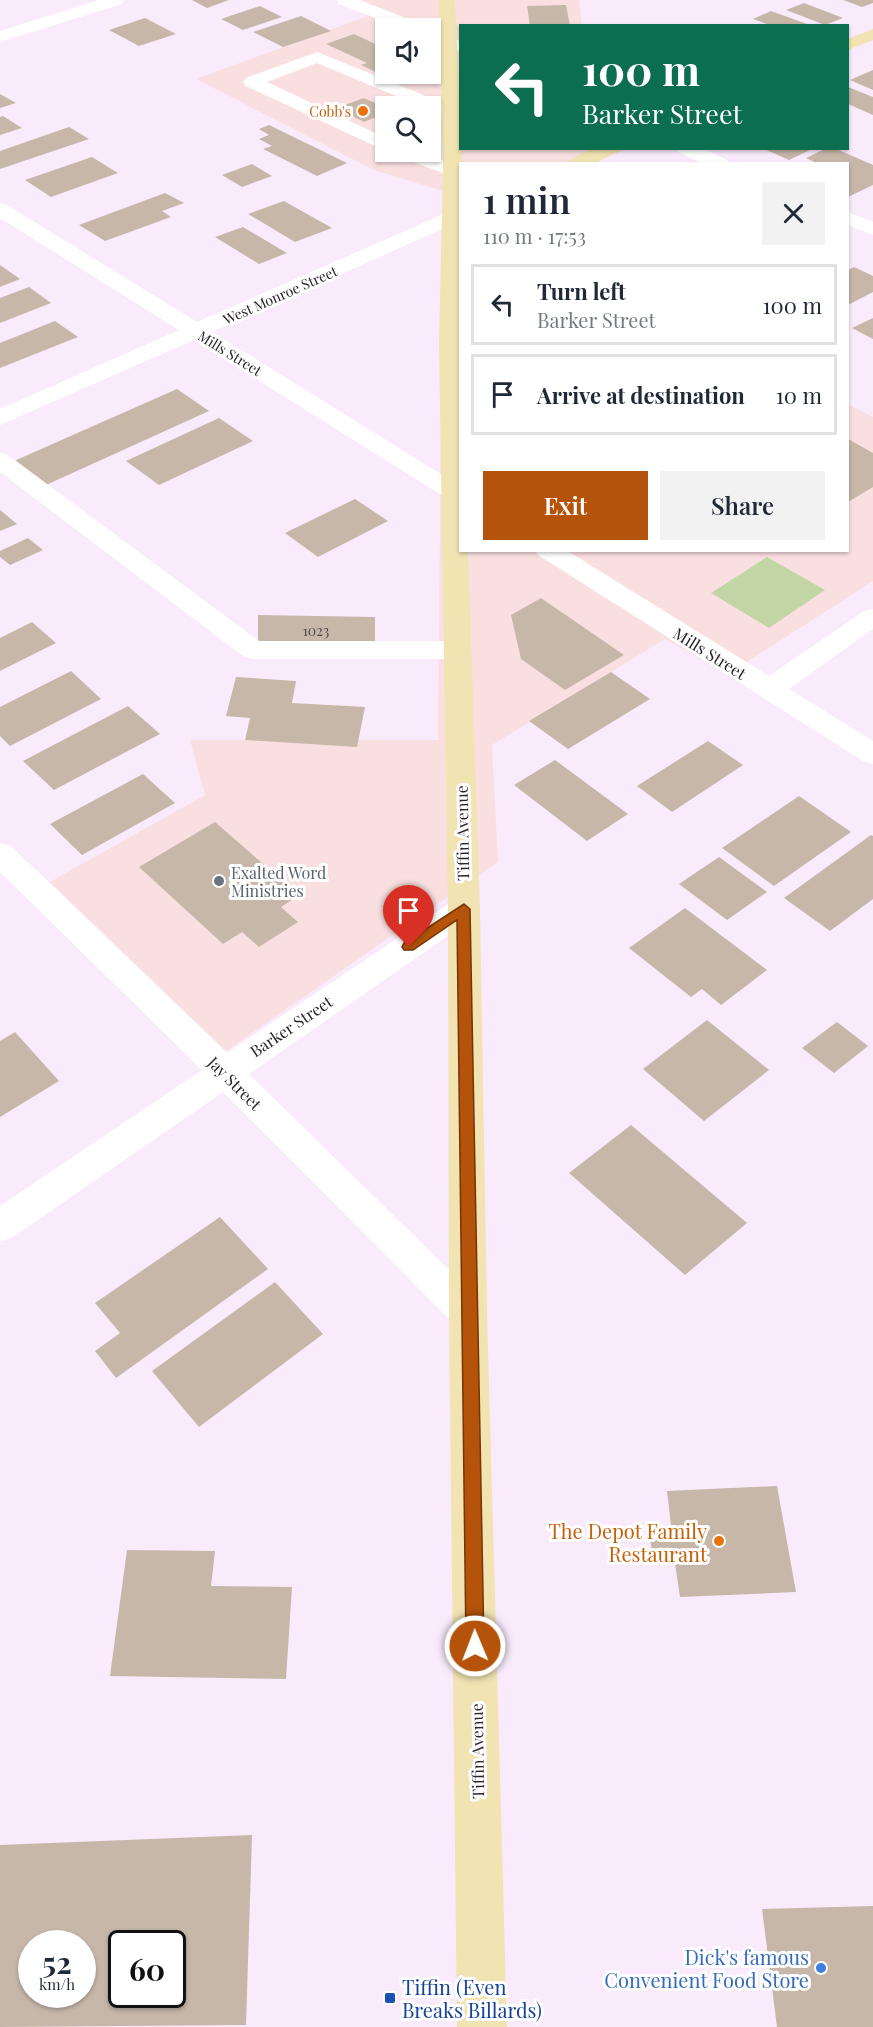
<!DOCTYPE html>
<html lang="en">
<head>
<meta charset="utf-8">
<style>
  :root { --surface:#fff; --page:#f2f2f3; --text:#1f2937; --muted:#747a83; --line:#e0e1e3; --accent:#b45309 }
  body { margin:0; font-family:"Playfair Display",serif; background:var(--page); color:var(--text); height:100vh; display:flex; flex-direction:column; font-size:22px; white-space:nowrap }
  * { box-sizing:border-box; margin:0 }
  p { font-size:20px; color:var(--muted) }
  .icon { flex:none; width:33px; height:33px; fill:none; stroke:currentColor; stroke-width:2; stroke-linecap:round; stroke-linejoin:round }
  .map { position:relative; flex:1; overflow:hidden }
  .drawer { position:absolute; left:459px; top:162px; width:390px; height:390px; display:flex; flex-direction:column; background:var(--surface); border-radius:0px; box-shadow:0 2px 4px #0004 }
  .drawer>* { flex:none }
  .guide { position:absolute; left:459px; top:24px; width:390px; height:126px; border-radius:0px; box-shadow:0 2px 4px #0004; background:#0b6e4f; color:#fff; overflow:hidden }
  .tools { position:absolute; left:375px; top:18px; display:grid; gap:12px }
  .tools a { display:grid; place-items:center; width:66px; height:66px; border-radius:0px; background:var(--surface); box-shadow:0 2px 4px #0004; font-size:30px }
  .speed { position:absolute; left:18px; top:1930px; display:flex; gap:12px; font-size:30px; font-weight:700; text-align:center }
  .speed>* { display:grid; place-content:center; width:78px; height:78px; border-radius:50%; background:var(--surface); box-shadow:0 2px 4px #0004; line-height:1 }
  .speed small { font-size:15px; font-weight:400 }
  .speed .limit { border:3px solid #111; border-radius:9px; background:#fff; color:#111 }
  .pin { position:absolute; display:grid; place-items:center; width:51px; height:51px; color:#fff; margin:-62px -26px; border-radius:50% 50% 50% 0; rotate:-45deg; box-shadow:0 0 6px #0007 }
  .pin .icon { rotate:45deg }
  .me { position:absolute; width:66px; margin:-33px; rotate:359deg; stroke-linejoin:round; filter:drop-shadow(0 0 4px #0008) }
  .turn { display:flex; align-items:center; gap:21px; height:126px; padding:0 24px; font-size:27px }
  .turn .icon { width:78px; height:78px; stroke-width:2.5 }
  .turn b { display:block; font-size:42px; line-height:51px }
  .round { display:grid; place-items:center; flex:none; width:63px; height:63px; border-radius:0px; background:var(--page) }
  .headline { display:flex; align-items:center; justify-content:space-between; height:102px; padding:0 24px }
  h1 { font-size:36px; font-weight:600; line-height:45px }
  .primary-button { display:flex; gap:12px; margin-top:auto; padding:12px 24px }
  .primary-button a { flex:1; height:69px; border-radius:0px; background:var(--accent); color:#fff; font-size:24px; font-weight:600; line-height:69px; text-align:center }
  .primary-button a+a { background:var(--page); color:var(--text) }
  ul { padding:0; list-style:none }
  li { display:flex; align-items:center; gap:18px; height:81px; margin:0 12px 9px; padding:0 12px; border:3px solid var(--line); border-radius:0px }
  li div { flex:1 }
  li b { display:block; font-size:22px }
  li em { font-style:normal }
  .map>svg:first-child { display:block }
  .commercial { fill:#fadfe0; fill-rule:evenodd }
  .green { fill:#c2d6a5 }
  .building { fill:#c6b7a9; fill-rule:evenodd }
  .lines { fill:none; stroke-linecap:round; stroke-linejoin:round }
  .minor { fill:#fff; fill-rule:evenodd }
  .major { fill:#f1e3b2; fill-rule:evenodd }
  .route { fill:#b45309; stroke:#753606; stroke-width:1.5 }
  .food-dot { fill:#e8710a; stroke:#fefefe; stroke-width:2 }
  .worship-dot { fill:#6b7280; stroke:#fefefe; stroke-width:2 }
  .shop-dot { fill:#3f7fe0; stroke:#fefefe; stroke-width:2 }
  .transit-dot { fill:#1a4fb4; stroke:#fefefe; stroke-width:2 }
  .labels { text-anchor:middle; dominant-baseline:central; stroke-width:6; stroke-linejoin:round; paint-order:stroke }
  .far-food-label { font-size:14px; fill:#c56008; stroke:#fefefe; text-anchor:end }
  .far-street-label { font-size:14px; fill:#282329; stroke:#fefefe }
  .number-label { font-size:14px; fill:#504849 }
  .street-label { font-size:16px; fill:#282329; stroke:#fefefe }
  .worship-label { font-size:16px; fill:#5b616d; stroke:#fefefe; text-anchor:start }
  .near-food-label { font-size:20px; fill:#c56008; stroke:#fefefe; text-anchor:end }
  .near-shop-label { font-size:20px; fill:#366cbe; stroke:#fefefe; text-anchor:end }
  .near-transit-label { font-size:20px; fill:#164399; stroke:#fefefe; text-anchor:start }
</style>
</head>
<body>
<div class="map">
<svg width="873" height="2027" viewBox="0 0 873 2027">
  <rect width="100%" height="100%" fill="#f9ebfc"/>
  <path class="commercial" d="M 337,0 L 579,0 L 582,25 L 460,26 L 460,148 L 627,149 L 594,163 L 460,164 L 460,550 L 848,550 L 848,404 L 873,417 L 873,581 L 728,674 L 665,639 L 492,745 L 498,862 L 226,1051 L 50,882 L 205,795 L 190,740 L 438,740 L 443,191 L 374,170 L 196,79 L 368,16 ZM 386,28 L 430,28 L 430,74 L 386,74 ZM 386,106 L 430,106 L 430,152 L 386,152 Z"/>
  <path class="green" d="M 767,557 L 825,590 L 769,628 L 711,593 Z"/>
  <path class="building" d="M 192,0 L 229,0 L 207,8 Z
    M 843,0 L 873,0 L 873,3 L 862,7 Z
    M 804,3 L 843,18 L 825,25 L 786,10 Z
    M 566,5 L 570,26 L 530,26 L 527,6 Z
    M 260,6 L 282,17 L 243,30 L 221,19 Z
    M 771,11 L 810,25 L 810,26 L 772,26 L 753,19 Z
    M 301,16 L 331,31 L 283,47 L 253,32 Z
    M 145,18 L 176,34 L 139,46 L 109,30 Z
    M 354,34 L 386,49 L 386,74 L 382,75 L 361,65 L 367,63 L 326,44 Z
    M 873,70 L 873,90 L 850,80 Z
    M 848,87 L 873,97 L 873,115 L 848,104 Z
    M 0,94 L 16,103 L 0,108 Z
    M 364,98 L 386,108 L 386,113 L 364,122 L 336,108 Z
    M 3,116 L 22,128 L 0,135 L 0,117 Z
    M 269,125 L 347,163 L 317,176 L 263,149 L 272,146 L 259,139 L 269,135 L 259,129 Z
    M 69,127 L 89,139 L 0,169 L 0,151 Z
    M 762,148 L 814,148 L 789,160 Z
    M 827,148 L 834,148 L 873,165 L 873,185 L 848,197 L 848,164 L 819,164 L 806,158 Z
    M 92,157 L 118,173 L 51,197 L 25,180 Z
    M 252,164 L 272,176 L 242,187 L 222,175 Z
    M 165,193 L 184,203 L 162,211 L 171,217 L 105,241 L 79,225 Z
    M 284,201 L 332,228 L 295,242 L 248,214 Z
    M 243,227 L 287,253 L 259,264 L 215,237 Z
    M 0,265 L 20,279 L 0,287 Z
    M 854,267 L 873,276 L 873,292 L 848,305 L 848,270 Z
    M 29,287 L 51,303 L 0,323 L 0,298 Z
    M 873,318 L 873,339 L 852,328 Z
    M 55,321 L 78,337 L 0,368 L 0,343 Z
    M 177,389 L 209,411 L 46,485 L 14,461 Z
    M 219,418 L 253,441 L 159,485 L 126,461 Z
    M 848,439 L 873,453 L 873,487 L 848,502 Z
    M 355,499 L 388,521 L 318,557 L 285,533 Z
    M 0,510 L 17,524 L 0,531 Z
    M 28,538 L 43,550 L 10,565 L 0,557 L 0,551 Z
    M 541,598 L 624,655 L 565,690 L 521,659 L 511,615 Z
    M 258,615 L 375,617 L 375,643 L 258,645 Z
    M 32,622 L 56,643 L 0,671 L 0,638 Z
    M 71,671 L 101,699 L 10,746 L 0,736 L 0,707 Z
    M 611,672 L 650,699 L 568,749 L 529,721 Z
    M 236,677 L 296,681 L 292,703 L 365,707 L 357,747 L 245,740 L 250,718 L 226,716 Z
    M 128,706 L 160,734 L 54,790 L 23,761 Z
    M 708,741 L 743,765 L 672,812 L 637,786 Z
    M 555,760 L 628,814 L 587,841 L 514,785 Z
    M 143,774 L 175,803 L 82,855 L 50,824 Z
    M 799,796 L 851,832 L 774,886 L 722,848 Z
    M 215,822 L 299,895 L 281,907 L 298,922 L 259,947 L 242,932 L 223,944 L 139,867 Z
    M 871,835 L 873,836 L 873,899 L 830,931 L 784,898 Z
    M 719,857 L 767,892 L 727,920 L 679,884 Z
    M 685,908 L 767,970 L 721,1005 L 702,989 L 691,997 L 629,948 Z
    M 707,1020 L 769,1070 L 704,1121 L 643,1069 Z
    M 837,1022 L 868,1046 L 834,1073 L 802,1048 Z
    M 15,1032 L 59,1081 L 0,1117 L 0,1041 Z
    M 631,1125 L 747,1223 L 685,1275 L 569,1173 Z
    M 220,1217 L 268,1269 L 116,1378 L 95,1351 L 120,1333 L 95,1303 Z
    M 275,1282 L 323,1334 L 199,1427 L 152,1371 Z
    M 777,1486 L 796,1592 L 680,1597 L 674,1557 L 653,1557 L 648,1526 L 671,1525 L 667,1491 Z
    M 127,1550 L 215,1551 L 211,1586 L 292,1587 L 286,1679 L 110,1676 Z
    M 252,1835 L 246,2025 L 0,2027 L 0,1845 ZM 32,1944 L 82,1944 L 82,1995 L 32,1995 ZM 122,1944 L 172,1944 L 172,1995 L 122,1995 Z
    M 873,1906 L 873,2027 L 777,2027 L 762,1909 Z"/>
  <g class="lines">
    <path class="minor" d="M 99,0 L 124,0 L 122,4 L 0,42 L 0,31 Z
      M 337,0 L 360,0 L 421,24 L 424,28 L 401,28 L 339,4 Z
      M 430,30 L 460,41 L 460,52 L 430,41 Z
      M 317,52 L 458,109 L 460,113 L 458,117 C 447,119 440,115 430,111 L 430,106 L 420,106 L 317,63 L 267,82 L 386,138 L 386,151 L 246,86 L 243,82 L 246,78 Z
      M 676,148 L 702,148 L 727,160 L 729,164 L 703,164 L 678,152 Z
      M 393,152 L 420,152 L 460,166 L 460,173 L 453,176 L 446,174 L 396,156 Z
      M 0,203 L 7,205 L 197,322 L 446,213 L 460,213 L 460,221 L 212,332 L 460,486 L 460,503 L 451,501 L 194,340 L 0,425 L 0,409 L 179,330 L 0,218 Z
      M 848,212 L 873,222 L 873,235 L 848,225 Z
      M 0,453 L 8,455 L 259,641 L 457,641 L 467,644 L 471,650 L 467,656 L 457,659 L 253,659 L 243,656 L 0,472 Z
      M 535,550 L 566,550 L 769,676 L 864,611 L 873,609 L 873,629 L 789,689 L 873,741 L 873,764 L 863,761 L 538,555 Z
      M 0,843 L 11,846 L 227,1053 L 453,901 L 464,897 L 475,901 L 480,909 L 475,917 L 249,1074 L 481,1301 L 487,1313 L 481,1325 L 468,1330 L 455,1325 L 223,1092 L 13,1237 L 0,1242 L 0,1206 L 202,1070 L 0,872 Z"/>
    <path class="major" d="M 439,0 L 455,0 L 462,164 L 460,164 L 460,550 L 468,550 L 480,909 L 487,1313 L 507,2027 L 457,2027 L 449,1313 L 448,909 L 439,342 L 443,170 Z
      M 873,29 L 873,40 L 848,50 L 848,39 Z
      M 594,148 L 620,148 L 618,152 L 593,164 L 567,164 L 569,160 Z"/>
  </g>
  <path class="route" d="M 464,904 L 470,909 L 484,1646 L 481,1653 L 475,1655 L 468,1653 L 466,1646 L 457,920 L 413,950 L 404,950 L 402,947 L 404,943 Z"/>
  <g class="food-dot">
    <circle cx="363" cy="111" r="6"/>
    <circle cx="719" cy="1541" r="6"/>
  </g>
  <circle class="worship-dot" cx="219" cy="881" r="6"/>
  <circle class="shop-dot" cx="821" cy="1968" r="6"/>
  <rect class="transit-dot" x="384" y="1992" width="12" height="12" rx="3"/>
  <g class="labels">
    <g class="far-food-label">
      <text x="351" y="111">Cobb's</text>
    </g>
    <g class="far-street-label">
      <text transform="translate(280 295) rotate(-24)">West Monroe Street</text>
      <text transform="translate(230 353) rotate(32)">Mills Street</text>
    </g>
    <g class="number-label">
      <text x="316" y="630">1023</text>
    </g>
    <g class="street-label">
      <text transform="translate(710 653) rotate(32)">Mills Street</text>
      <text transform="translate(462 833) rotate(-91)">Tiffin Avenue</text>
      <text transform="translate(291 1026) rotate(-34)">Barker Street</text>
      <text transform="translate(235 1083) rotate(45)">Jay Street</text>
      <text transform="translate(477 1751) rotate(-91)">Tiffin Avenue</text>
    </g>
    <g class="worship-label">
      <text x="231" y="872">Exalted Word<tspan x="231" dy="18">Ministries</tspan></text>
    </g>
    <g class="near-food-label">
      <text x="707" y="1530">The Depot Family<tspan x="707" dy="23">Restaurant</tspan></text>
    </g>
    <g class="near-shop-label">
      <text x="809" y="1956">Dick's famous<tspan x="809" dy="23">Convenient Food Store</tspan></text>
    </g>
    <g class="near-transit-label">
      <text x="402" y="1986">Tiffin (Even<tspan x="402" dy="23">Breaks Billards)</tspan></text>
    </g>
  </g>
</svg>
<div class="tools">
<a><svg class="icon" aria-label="sound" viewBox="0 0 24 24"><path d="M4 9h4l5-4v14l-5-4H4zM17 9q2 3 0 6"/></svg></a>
<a><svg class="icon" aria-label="search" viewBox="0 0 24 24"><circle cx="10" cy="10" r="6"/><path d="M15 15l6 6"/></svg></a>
</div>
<div class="speed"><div>52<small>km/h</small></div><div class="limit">60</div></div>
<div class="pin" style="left:409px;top:947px;background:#d93025"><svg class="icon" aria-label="arrive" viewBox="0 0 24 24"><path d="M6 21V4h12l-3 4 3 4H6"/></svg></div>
<svg class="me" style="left:475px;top:1646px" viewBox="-20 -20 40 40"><circle r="17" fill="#b45309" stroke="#fff" stroke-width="3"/><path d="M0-11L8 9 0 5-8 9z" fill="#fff"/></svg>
<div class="guide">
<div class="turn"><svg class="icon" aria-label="left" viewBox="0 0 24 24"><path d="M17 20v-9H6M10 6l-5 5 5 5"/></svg><div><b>100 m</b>Barker Street</div></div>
</div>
<section class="drawer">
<div class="headline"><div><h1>1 min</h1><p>110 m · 17:53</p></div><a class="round"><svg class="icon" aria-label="close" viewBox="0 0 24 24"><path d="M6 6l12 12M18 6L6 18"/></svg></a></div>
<ul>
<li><svg class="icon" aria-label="left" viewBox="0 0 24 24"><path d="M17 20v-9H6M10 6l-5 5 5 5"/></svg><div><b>Turn left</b><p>Barker Street</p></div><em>100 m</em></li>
<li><svg class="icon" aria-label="arrive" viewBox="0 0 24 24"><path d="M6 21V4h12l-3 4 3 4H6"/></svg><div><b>Arrive at destination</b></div><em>10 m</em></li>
</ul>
<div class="primary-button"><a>Exit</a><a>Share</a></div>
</section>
</div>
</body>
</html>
